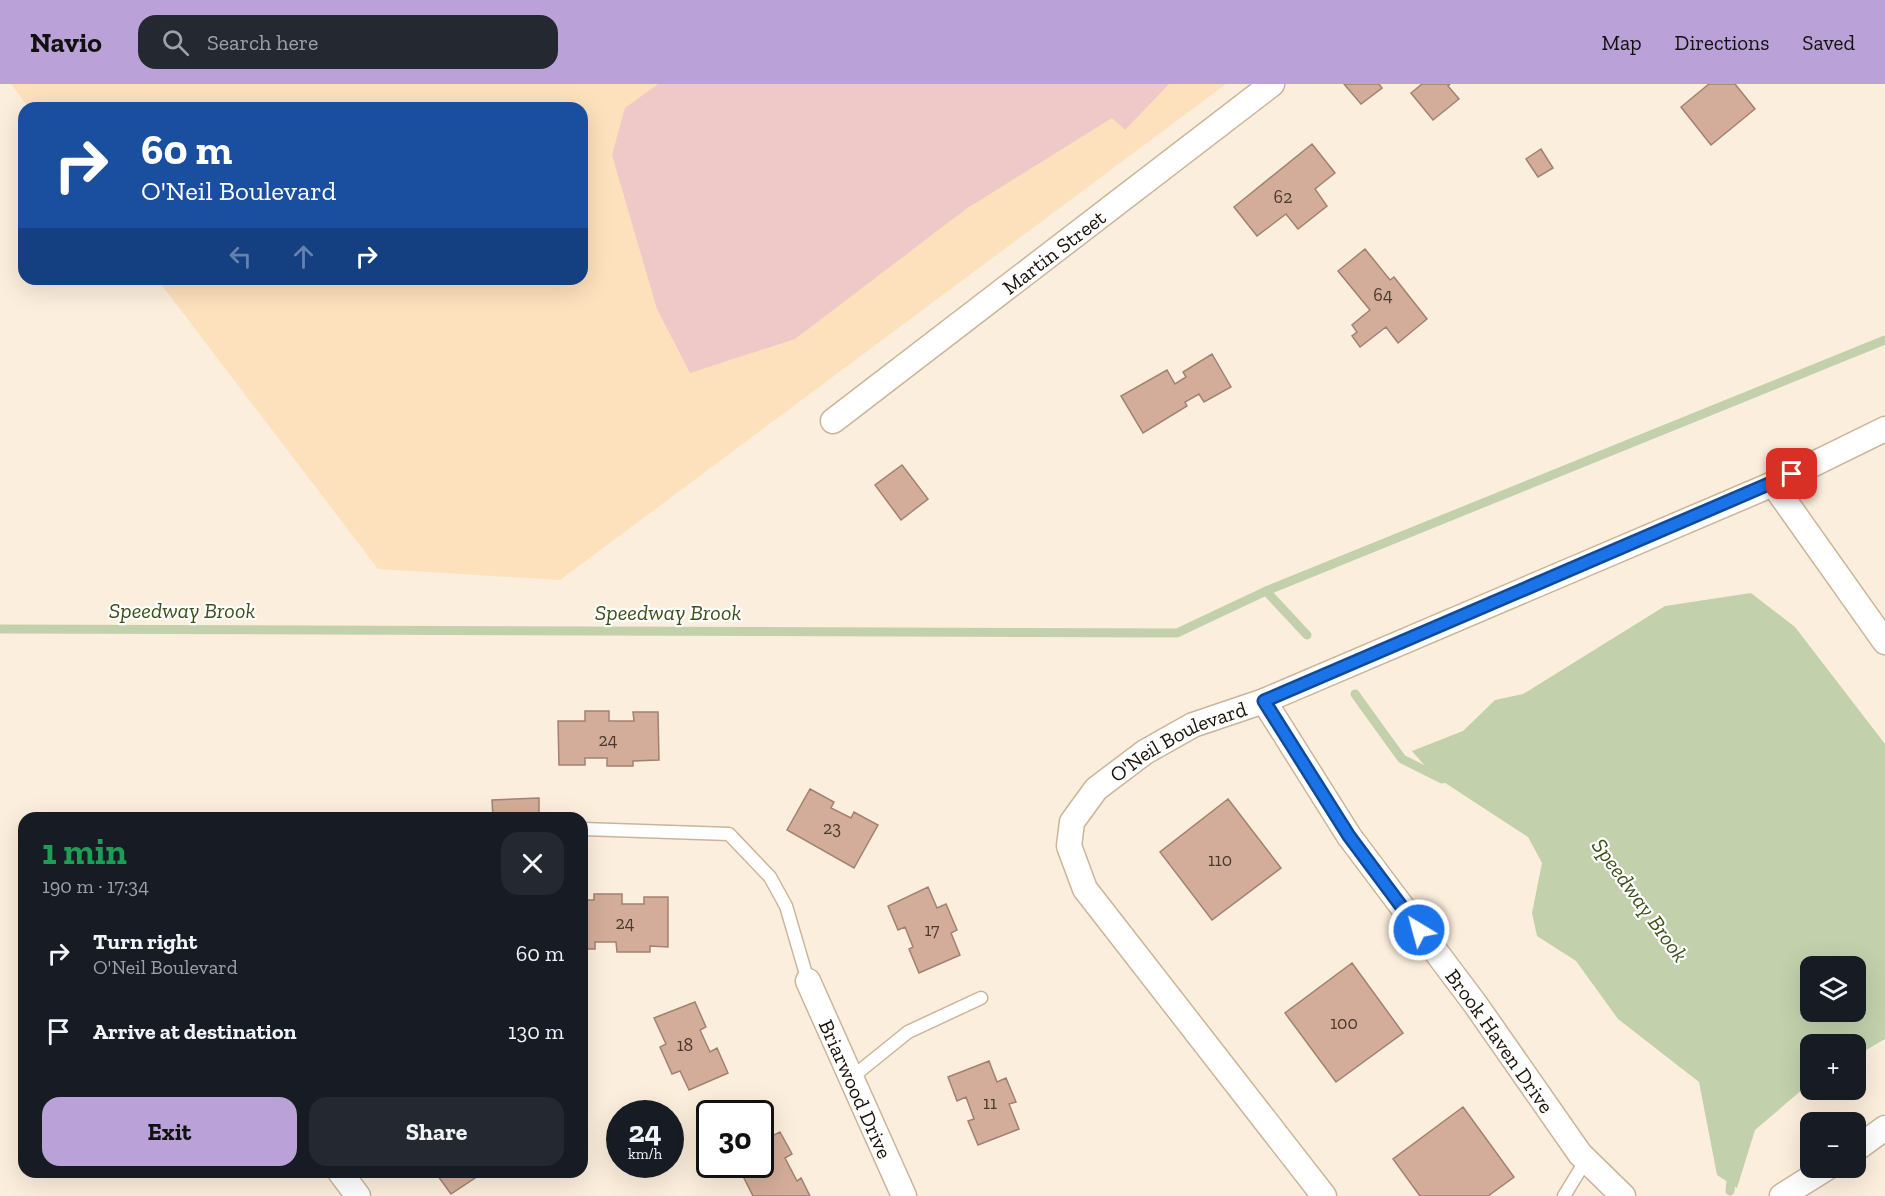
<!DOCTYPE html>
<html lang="en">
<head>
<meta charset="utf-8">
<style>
  :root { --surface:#171b24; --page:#242831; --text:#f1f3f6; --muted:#9ea1a6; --accent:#baa1d7 }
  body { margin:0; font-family:"Zilla Slab",serif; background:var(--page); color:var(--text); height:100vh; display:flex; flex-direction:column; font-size:22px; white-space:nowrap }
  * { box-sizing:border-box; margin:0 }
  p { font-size:20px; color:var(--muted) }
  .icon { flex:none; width:33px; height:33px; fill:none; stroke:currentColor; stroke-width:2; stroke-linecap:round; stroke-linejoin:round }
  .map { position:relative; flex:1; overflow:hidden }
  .details { position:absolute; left:18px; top:728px; width:570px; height:366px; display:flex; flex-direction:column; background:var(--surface); border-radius:18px; box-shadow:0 6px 24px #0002 }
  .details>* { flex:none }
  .hud { position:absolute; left:18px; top:18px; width:570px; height:183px; border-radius:18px; box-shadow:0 6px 24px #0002; background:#1a4fa0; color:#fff; overflow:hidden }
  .controls { position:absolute; left:1800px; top:872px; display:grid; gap:12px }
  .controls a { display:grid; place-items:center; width:66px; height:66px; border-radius:12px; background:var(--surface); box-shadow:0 6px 24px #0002; font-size:30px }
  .speed { position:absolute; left:606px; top:1016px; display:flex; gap:12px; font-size:30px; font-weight:700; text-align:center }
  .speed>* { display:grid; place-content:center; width:78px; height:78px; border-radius:50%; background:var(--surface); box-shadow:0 6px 24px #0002; line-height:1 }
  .speed small { font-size:15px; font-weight:400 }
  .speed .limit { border:3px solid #111; border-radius:9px; background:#fff; color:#111 }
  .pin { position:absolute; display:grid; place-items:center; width:51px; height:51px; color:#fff; margin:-26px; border-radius:12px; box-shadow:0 3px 9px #0006 }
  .me { position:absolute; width:66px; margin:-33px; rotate:323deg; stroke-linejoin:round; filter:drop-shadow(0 0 4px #0008) }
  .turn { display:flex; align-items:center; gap:21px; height:126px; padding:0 24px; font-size:27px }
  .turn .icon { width:78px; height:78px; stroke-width:2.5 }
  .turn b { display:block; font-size:42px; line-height:51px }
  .lanes { display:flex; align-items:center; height:57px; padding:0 24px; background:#0003; justify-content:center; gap:30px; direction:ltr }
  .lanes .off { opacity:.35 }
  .round { display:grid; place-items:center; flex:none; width:63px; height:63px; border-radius:18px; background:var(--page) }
  .summary { display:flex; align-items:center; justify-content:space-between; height:102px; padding:0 24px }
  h1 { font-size:36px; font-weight:700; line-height:45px; color:#1e9e55 }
  .button { display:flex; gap:12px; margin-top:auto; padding:12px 24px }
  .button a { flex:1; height:69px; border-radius:18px; background:var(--accent); color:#111; font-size:24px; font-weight:700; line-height:69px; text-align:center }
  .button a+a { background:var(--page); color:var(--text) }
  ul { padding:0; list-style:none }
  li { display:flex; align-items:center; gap:18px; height:78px; padding:0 24px }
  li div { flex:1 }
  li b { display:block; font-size:22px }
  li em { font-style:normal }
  header { display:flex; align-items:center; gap:36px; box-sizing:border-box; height:84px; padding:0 30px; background:var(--accent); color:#111 }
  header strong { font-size:28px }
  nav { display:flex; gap:33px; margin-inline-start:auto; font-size:21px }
  .search { width:420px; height:54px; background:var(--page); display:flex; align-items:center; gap:15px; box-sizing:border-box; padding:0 21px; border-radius:18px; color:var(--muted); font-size:22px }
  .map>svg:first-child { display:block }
  .built { fill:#fde0bc }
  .green { fill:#eec9c7 }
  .water { fill:#c2d1ac; fill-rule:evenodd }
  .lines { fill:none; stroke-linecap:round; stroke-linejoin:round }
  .stream { stroke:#c2d1ac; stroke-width:9 }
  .building { fill:#d3ad99; stroke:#a18171; stroke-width:1.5 }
  .lane-casing { stroke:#cbb599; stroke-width:15 }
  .street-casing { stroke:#cbb599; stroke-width:27 }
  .lane { stroke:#fff; stroke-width:12 }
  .street { stroke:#fff; stroke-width:24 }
  .route-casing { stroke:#114b97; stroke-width:15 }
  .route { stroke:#1a73e8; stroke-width:10 }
  .labels { text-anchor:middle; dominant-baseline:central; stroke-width:4.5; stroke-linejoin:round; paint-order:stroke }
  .number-label { font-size:18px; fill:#493a2d }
  .street-label { font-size:21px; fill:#1b1309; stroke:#fff }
  .water-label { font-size:22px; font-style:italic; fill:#3d5019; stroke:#fff }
</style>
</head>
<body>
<header>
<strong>Navio</strong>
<div class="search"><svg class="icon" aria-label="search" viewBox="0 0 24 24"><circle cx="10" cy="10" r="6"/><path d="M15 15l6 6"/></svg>Search here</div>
<nav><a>Map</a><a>Directions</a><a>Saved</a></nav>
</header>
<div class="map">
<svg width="1885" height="1112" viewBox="0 0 1885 1112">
  <rect width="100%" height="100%" fill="#fceedc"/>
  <path class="built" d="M 11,0 L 1226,0 L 560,496 L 378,485 L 157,195 L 582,195 L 582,24 L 29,24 Z"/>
  <path class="green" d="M 658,0 L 1169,0 L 1125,46 L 1112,34 L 966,125 L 795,255 L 690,289 L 657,225 L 612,71 L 625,24 Z"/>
  <path class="water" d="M 1751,509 L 1795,543 L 1885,660 L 1885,955 L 1856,972 L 1856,960 L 1810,960 L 1810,999 L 1755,1046 L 1737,1104 L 1717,1091 L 1699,998 L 1618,935 L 1576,877 L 1537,852 L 1532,829 L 1542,779 L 1528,753 L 1433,691 L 1412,667 L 1463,647 L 1495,616 L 1523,610 L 1665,522 ZM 1810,882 L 1856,882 L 1856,927 L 1810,927 Z"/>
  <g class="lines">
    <path class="stream" d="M 1266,507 L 1885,256
      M 0,545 L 1177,549 L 1266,507 L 1307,551
      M 1355,610 L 1402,675 L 1442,695
      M 1730,1107 L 1732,1088"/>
  </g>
  <path class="building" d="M 1344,0 L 1379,0 L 1382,4 L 1361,20 Z
    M 1422,0 L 1450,0 L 1448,2 L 1459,15 L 1433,36 L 1411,9 Z
    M 1709,0 L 1735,0 L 1755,25 L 1711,61 L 1681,23 Z
    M 1312,60 L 1335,89 L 1315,105 L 1327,122 L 1298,145 L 1286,130 L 1257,152 L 1234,123 Z
    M 1541,65 L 1553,84 L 1538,93 L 1526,75 Z
    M 1365,165 L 1390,196 L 1394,193 L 1427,235 L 1398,259 L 1386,243 L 1360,263 L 1352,252 L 1357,248 L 1352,241 L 1370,226 L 1338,187 Z
    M 1212,270 L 1231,303 L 1204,318 L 1199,310 L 1185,318 L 1187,322 L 1143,349 L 1121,312 L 1167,286 L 1175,300 L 1186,293 L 1183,288 Z
    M 902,381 L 928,415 L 901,436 L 875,401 Z
    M 585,627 L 609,627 L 609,637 L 634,637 L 633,628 L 658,628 L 659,676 L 633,677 L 633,682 L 607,682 L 607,674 L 585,674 L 585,681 L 559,681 L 558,637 L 585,637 Z
    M 810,705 L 834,718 L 831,724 L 851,734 L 854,728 L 878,741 L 854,784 L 787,746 Z
    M 539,714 L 539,734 L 493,734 L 492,716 Z
    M 1228,715 L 1281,784 L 1212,836 L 1160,768 Z
    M 928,803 L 937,824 L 946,820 L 957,846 L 951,849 L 960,871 L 919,889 L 909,865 L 913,863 L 905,843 L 898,846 L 888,822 Z
    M 594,810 L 622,810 L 622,820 L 644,820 L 644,813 L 668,813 L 668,863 L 650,862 L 650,868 L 617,868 L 616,858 L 595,858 L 595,865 L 582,865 L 582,816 L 594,816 Z
    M 1352,879 L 1403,949 L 1336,998 L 1285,929 Z
    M 695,918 L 706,943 L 700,946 L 710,968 L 717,964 L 728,989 L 689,1006 L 680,987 L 672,990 L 660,963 L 666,960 L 654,934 Z
    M 989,977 L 997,998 L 1006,994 L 1016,1018 L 1009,1020 L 1019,1045 L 978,1061 L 968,1037 L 974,1035 L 966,1013 L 957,1017 L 948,993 Z
    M 1463,1023 L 1514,1093 L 1488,1112 L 1420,1112 L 1393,1075 Z
    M 780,1048 L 792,1070 L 785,1074 L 797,1097 L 801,1094 L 810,1112 L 753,1112 L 742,1090 L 748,1087 L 744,1080 L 760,1080 L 760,1058 Z
    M 435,1088 L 484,1088 L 451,1110 Z"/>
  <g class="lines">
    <defs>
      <path id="lane" d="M 583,745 L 729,750 L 770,793 L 786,822 L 808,897
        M 851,994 L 908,948 L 981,914
        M 1564,1112 L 1586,1076"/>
      <g id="street">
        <path id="s1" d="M 833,337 L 1272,0"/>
        <path d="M 1773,400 L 1885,558"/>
        <path id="s2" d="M 1264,617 L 1349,752 L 1476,921 L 1580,1070 L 1623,1112"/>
        <path id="s3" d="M 808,897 L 904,1112"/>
        <path d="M 1856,1065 L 1885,1044"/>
        <path d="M 340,1088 L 358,1112"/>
        <path id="s4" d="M 1324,1112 L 1085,805 L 1069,762 L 1072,738 L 1096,705 L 1145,668 L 1193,641 L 1264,617 L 1773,400 L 1885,345"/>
        <path d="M 1782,1112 L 1828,1083"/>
      </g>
    </defs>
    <use href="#lane" class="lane-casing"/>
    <use href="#street" class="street-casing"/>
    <use href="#lane" class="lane"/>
    <use href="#street" class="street"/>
  </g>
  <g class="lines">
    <defs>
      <path id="route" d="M 1419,846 L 1349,752 L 1264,617 L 1792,390"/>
    </defs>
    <use href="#route" class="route-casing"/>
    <use href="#route" class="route"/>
  </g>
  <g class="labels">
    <g class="number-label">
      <text x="1283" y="113">62</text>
      <text x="1383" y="211">64</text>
      <text x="608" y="656">24</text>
      <text x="832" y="744">23</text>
      <text x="1220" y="776">110</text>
      <text x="625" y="839">24</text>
      <text x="932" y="846">17</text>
      <text x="1344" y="939">100</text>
      <text x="685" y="961">18</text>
      <text x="990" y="1019">11</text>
    </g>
    <g class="street-label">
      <text stroke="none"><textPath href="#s1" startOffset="278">Martin Street</textPath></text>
      <text stroke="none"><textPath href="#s4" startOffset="596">O'Neil Boulevard</textPath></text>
      <text stroke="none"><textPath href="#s2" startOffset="414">Brook Haven Drive</textPath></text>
      <text stroke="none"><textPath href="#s3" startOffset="118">Briarwood Drive</textPath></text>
    </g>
    <g class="water-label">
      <text x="182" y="526">Speedway Brook</text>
      <text x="668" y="528">Speedway Brook</text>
      <text transform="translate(1640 816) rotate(54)">Speedway Brook</text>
    </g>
  </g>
</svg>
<div class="controls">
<a><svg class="icon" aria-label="layers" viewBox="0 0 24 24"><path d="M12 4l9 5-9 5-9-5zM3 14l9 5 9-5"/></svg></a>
<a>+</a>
<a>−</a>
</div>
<div class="speed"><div>24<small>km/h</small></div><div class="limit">30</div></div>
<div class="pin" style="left:1792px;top:390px;background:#d93025"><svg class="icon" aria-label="arrive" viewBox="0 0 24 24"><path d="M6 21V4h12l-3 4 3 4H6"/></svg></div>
<svg class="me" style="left:1419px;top:846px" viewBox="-20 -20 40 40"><circle r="17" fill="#1a73e8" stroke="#fff" stroke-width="3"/><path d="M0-11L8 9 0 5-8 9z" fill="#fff"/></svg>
<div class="hud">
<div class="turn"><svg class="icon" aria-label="right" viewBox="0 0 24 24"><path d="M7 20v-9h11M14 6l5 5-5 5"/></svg><div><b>60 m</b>O'Neil Boulevard</div></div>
<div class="lanes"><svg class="icon off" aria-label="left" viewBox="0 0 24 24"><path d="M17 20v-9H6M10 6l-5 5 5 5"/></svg><svg class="icon off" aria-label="ahead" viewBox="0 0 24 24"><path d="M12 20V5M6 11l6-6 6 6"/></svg><svg class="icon" aria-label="right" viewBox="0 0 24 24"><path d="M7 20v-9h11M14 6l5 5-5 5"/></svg></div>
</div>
<section class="details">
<div class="summary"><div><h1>1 min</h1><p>190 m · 17:34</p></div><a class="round"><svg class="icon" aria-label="close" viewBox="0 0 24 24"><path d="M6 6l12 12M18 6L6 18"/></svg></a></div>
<ul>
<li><svg class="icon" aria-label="right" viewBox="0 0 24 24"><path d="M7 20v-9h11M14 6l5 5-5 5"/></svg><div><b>Turn right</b><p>O'Neil Boulevard</p></div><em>60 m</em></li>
<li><svg class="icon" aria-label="arrive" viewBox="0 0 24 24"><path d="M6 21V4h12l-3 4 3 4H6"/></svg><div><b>Arrive at destination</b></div><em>130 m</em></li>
</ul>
<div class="button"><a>Exit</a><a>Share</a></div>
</section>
</div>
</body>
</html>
